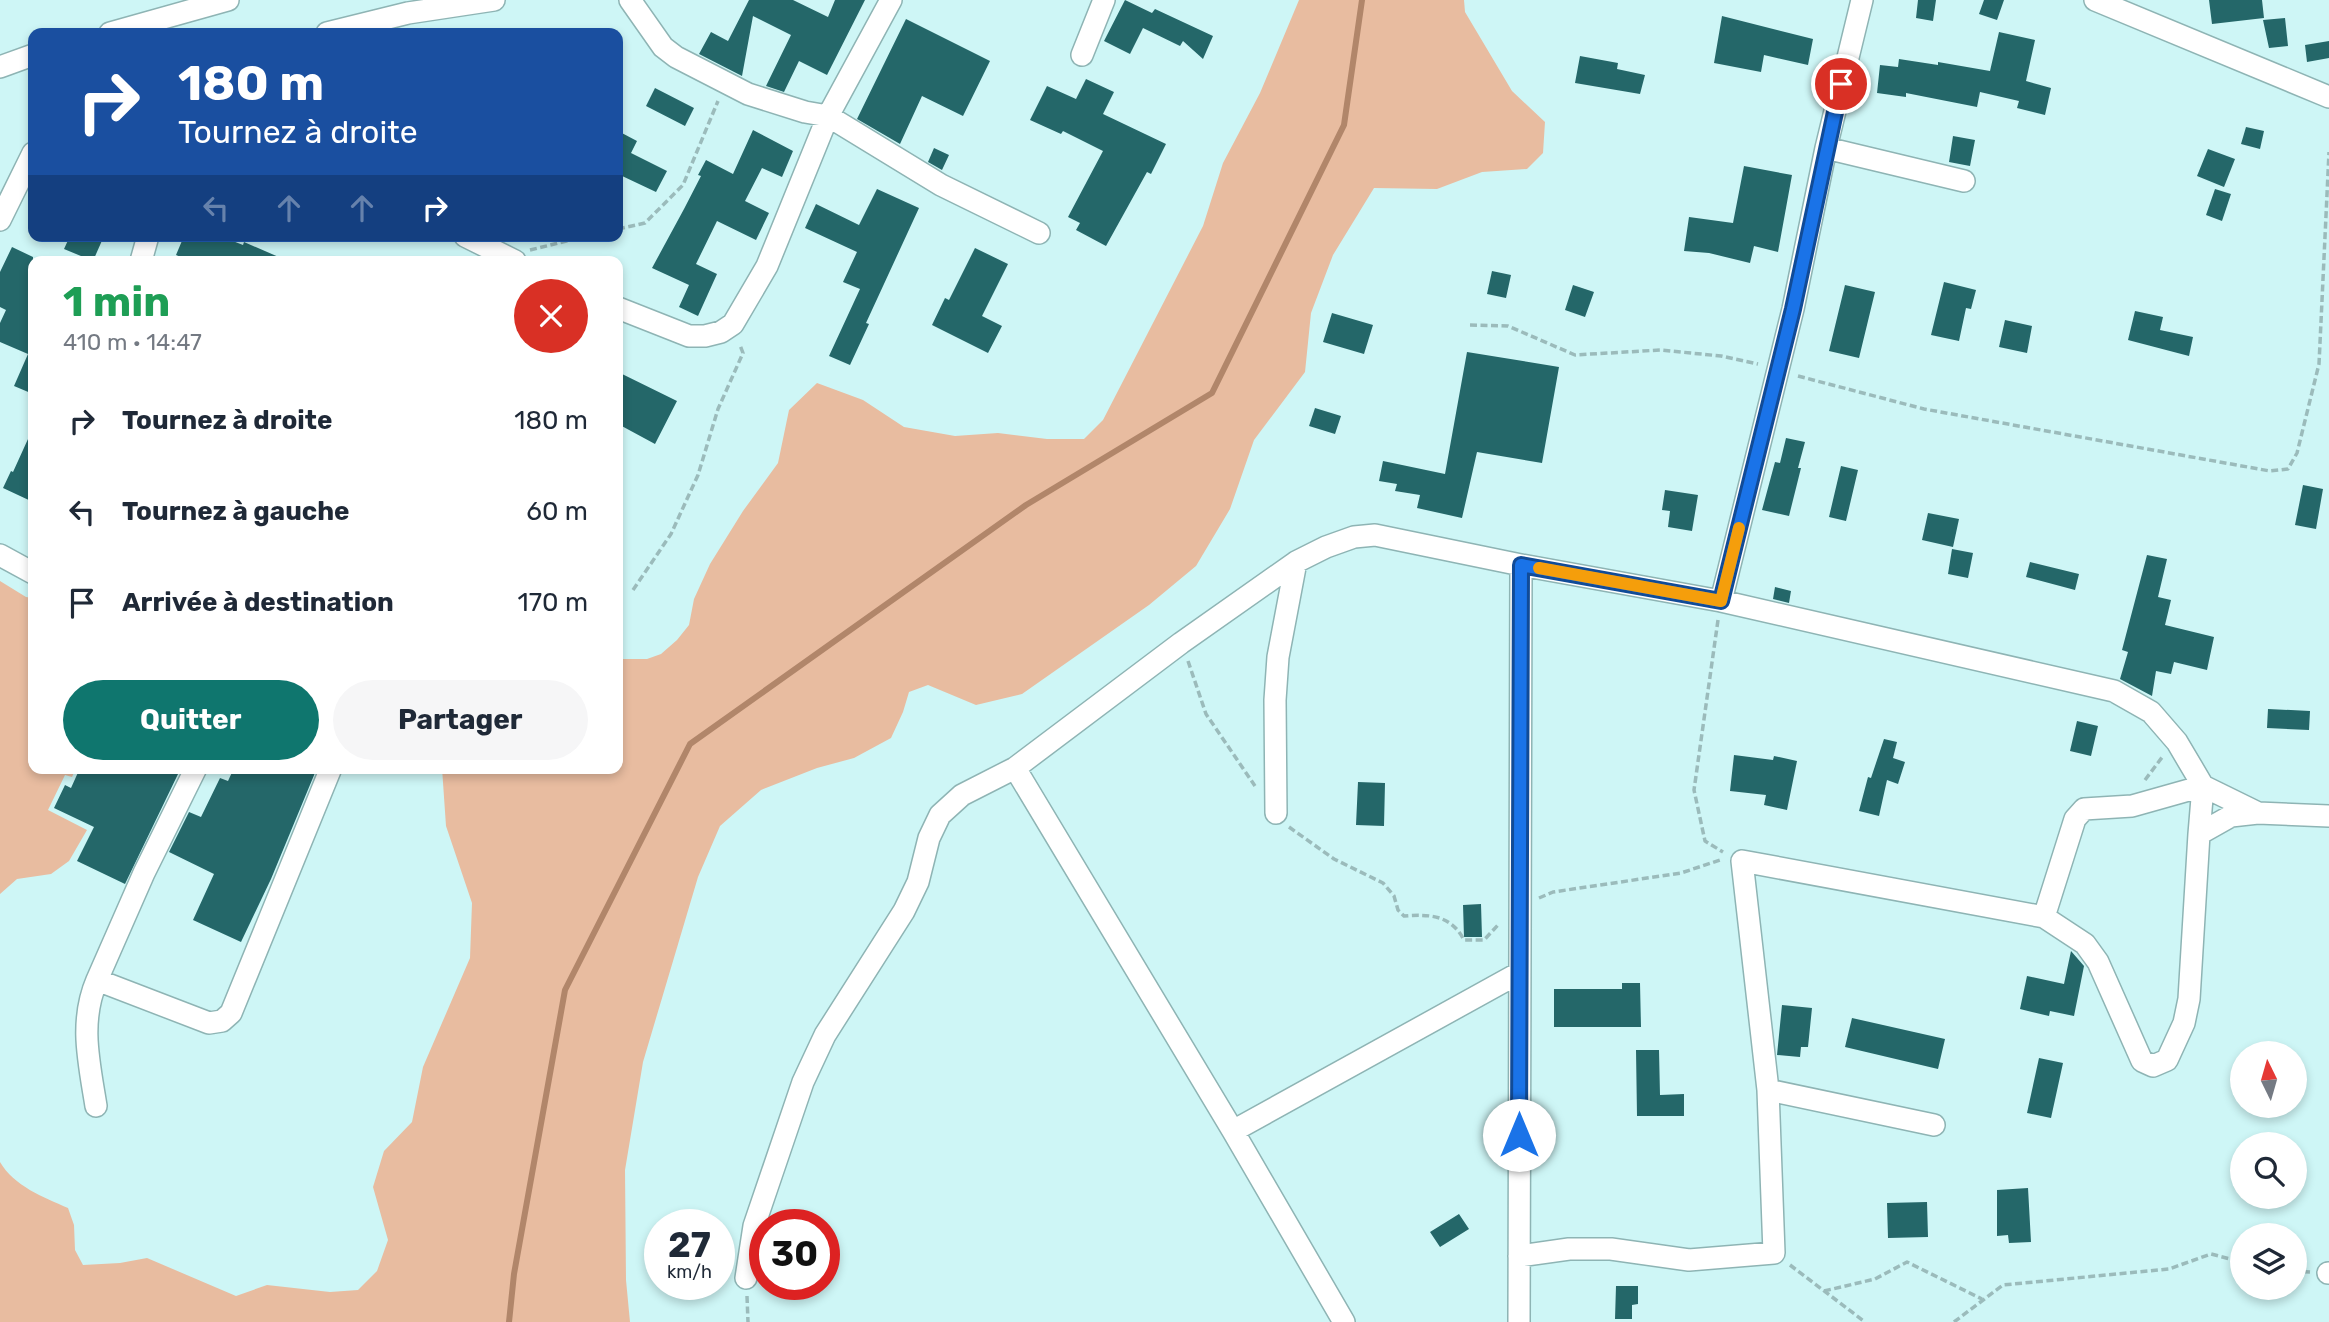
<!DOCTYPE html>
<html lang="fr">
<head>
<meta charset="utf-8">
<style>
  :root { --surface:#fff; --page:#f6f6f7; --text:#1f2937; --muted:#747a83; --accent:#0f766e }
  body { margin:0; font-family:Rubik,sans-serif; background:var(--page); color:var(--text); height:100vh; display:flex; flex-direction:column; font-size:26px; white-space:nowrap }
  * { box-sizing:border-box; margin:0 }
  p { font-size:23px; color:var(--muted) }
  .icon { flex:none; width:38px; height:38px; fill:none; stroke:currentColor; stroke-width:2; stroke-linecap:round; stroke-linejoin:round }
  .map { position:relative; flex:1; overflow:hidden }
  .details { position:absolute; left:28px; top:256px; width:595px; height:518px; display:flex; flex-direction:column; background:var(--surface); border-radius:14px; box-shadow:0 4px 10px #0003 }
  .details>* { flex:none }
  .top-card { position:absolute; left:28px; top:28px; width:595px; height:214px; border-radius:14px; box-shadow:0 4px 10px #0003; background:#1a4fa0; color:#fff; overflow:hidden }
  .needle { width:46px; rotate:355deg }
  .controls { position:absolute; left:2230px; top:1041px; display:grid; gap:14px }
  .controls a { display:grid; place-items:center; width:77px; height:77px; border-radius:50%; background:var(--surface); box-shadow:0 4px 10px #0003; font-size:35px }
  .speed { position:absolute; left:644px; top:1209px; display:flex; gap:14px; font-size:35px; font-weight:700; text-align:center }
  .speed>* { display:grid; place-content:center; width:91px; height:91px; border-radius:50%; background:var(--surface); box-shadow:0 4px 10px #0003; line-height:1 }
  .speed small { font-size:18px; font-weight:400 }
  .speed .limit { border:10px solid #d22; background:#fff; color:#111 }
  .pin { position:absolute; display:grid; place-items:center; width:60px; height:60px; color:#fff; margin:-30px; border:4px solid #fff; border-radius:50%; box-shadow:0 2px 7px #0007 }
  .me { position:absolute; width:77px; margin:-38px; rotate:0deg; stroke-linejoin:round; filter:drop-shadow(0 0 5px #0008) }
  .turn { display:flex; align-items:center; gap:24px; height:147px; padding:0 35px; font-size:32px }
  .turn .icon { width:91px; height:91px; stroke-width:2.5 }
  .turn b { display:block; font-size:49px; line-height:60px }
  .lanes { display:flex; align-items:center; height:66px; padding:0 35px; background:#0003; justify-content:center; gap:35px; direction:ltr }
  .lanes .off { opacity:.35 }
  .round { display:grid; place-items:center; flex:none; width:74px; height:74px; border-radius:37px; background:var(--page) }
  .headline { display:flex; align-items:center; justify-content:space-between; height:119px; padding:0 35px }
  h1 { font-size:42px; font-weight:700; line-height:52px; color:#1e9e55 }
  .cta { display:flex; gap:14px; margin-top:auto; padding:14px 35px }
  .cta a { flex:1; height:80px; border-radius:42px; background:var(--accent); color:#fff; font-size:28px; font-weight:700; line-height:80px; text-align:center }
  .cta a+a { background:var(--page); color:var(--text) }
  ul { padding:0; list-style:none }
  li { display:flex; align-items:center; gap:21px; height:91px; padding:0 35px }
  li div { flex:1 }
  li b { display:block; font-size:26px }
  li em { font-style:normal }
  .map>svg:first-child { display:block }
  .green { fill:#e8bca0 }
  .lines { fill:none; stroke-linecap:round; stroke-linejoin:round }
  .stream { stroke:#b1866a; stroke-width:6 }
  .building { fill:#246769 }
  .street-casing { stroke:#8eb4b4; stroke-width:24 }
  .path { stroke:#9bbbbb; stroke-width:3.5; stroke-dasharray:7 3.5; stroke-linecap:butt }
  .street { stroke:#fff; stroke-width:21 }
  .route-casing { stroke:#114b97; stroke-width:18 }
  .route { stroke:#1a73e8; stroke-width:12 }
  .slow { stroke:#f59e0b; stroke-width:12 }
</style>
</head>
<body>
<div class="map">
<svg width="2329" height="1322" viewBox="0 0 2329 1322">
  <rect width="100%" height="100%" fill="#cef6f6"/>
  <path class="green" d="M 1299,0 L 1464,0 L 1465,12 L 1512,91 L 1545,122 L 1543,153 L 1527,169 L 1482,172 L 1437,189 L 1374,188 L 1333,255 L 1311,313 L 1305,372 L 1254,440 L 1230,509 L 1196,566 L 1149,605 L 1022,694 L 976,705 L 928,685 L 909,692 L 903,712 L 891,738 L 854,758 L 817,768 L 761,790 L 720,826 L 698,877 L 643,1062 L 625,1170 L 626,1280 L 630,1322 L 0,1322 L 0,1162 C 14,1186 43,1197 68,1208 L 74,1225 L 75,1250 L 83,1265 L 120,1263 L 147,1258 L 236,1296 L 267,1285 L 330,1292 L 358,1290 L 377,1271 L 388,1240 L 373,1187 L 384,1151 L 412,1122 L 423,1067 L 470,958 L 472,903 L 446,826 L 442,768 L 618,768 L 618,659 L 647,659 L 661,654 L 677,640 L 689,625 L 694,599 L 710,564 L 743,511 L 778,463 L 789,410 L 817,383 L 863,400 L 904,427 L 955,436 L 998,433 L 1047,439 L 1084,439 L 1103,420 L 1203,226 L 1223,163 L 1260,93 Z
    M 0,581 L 26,597 L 33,598 L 33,768 L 76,768 L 72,777 L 65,775 L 48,810 L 87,830 L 69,861 L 51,874 L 17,879 L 0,894 Z"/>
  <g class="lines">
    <path class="stream" d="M 509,1322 L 514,1274 L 565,990 L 690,744 L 1026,505 L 1212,393 L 1344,125 L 1362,0"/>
  </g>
  <path class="building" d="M 749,0 L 793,0 L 828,17 L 835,0 L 865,0 L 827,75 L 799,61 L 784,92 L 766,86 L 791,35 L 753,16 L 742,76 L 699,54 L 711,32 L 728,41 Z
    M 1125,0 L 1152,13 L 1155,9 L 1213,36 L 1203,59 L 1183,41 L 1180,46 L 1143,28 L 1130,54 L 1104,41 Z
    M 1918,0 L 1936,0 L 1933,21 L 1916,18 Z
    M 1984,0 L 2004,0 L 1997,20 L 1979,14 Z
    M 2209,0 L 2262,0 L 2264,18 L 2212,24 Z
    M 1722,16 L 1813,39 L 1808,65 L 1764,55 L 1761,72 L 1714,63 Z
    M 2285,18 L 2288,46 L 2269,48 L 2263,20 Z
    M 906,19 L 990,61 L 963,116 L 922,96 L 900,144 L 857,119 Z
    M 1999,32 L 2035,40 L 2026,81 L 2051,88 L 2045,115 L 2017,108 L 2019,101 L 1980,92 L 1977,107 L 1906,93 L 1906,97 L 1877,93 L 1880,65 L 1898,67 L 1899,59 L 1938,65 L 1938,62 L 1990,71 Z
    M 2329,41 L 2329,58 L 2307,62 L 2305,45 Z
    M 1580,56 L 1618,63 L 1617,69 L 1645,75 L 1640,94 L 1575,83 Z
    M 1086,79 L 1114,92 L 1103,114 L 1166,144 L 1151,174 L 1147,172 L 1106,246 L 1076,230 L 1080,223 L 1068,217 L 1103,151 L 1063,131 L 1061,134 L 1030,120 L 1047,86 L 1076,99 Z
    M 655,88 L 694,108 L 685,126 L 646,106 Z
    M 2246,127 L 2264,131 L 2260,149 L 2241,144 Z
    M 753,130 L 793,151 L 782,177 L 762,168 L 745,201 L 769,213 L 756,240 L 717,221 L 696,264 L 717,274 L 698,316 L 679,307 L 689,285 L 652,268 L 684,209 L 701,176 L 698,175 L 706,160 L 733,174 Z
    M 618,131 L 637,141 L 631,153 L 667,171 L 656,192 L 620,175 L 618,179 Z
    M 1953,136 L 1975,140 L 1970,166 L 1949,162 Z
    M 934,148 L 949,155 L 942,170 L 928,162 Z
    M 2208,149 L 2235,159 L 2224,187 L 2197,176 Z
    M 1744,166 L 1792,175 L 1778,252 L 1754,246 L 1750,263 L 1709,253 L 1684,251 L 1689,217 L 1733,223 Z
    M 877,189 L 919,208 L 866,323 L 869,324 L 850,365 L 829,356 L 860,289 L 843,282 L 857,252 L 805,228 L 816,204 L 859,225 Z
    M 2215,189 L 2231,194 L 2222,221 L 2206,215 Z
    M 70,236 L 104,236 L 93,261 L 64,249 Z
    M 184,236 L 220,236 L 243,245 L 244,242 L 288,261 L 190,261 L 176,255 Z
    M 12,247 L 33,257 L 33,394 L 14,386 L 28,354 L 0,342 L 0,323 L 6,310 L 0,307 L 0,272 Z
    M 975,248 L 1008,264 L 982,316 L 1002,326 L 988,353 L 932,325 L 945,298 L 949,300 Z
    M 1492,271 L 1511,275 L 1506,298 L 1487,294 Z
    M 1944,282 L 1976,290 L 1971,309 L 1966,308 L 1959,341 L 1931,335 Z
    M 1573,285 L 1594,292 L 1585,317 L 1565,310 Z
    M 1845,285 L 1875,292 L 1859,358 L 1829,351 Z
    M 2135,311 L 2163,317 L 2160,330 L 2193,337 L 2189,356 L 2128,340 Z
    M 1332,313 L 1373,325 L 1364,354 L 1323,342 Z
    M 2005,320 L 2032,326 L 2027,353 L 1999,347 Z
    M 1467,352 L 1559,367 L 1542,463 L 1477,452 L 1462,518 L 1417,508 L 1420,495 L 1395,491 L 1397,484 L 1379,481 L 1383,461 L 1445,474 Z
    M 618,372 L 677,401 L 655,444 L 618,424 Z
    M 1315,408 L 1341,416 L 1335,434 L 1309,426 Z
    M 33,428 L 33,502 L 3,488 L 11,471 L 13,472 Z
    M 1786,438 L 1805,442 L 1798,468 L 1801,468 L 1789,516 L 1762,510 L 1775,462 L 1780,463 Z
    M 1841,466 L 1858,470 L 1846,521 L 1829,517 Z
    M 2303,485 L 2323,489 L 2316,529 L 2295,525 Z
    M 1665,490 L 1698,495 L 1692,531 L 1668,527 L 1670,511 L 1662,510 Z
    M 1928,513 L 1959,519 L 1953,547 L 1922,540 Z
    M 1952,549 L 1973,553 L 1968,578 L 1948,574 Z
    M 2147,555 L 2167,559 L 2158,597 L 2171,600 L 2165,625 L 2214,637 L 2207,670 L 2174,662 L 2171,674 L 2156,671 L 2152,696 L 2120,679 L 2128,652 L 2122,650 Z
    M 2030,562 L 2079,574 L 2075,590 L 2026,577 Z
    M 1775,587 L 1791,591 L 1789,603 L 1773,599 Z
    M 2268,709 L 2310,711 L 2309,730 L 2267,728 Z
    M 2077,721 L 2098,726 L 2091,756 L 2070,751 Z
    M 1884,739 L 1897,742 L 1893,758 L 1905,762 L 1898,784 L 1887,780 L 1879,816 L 1859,811 L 1868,777 L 1871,778 Z
    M 1734,755 L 1773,760 L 1774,756 L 1797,761 L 1787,810 L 1764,805 L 1766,795 L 1730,791 Z
    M 80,768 L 171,768 L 179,772 L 125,884 L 77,861 L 94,827 L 54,808 L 65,785 L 71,788 Z
    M 234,768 L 317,768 L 271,879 L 241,942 L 193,920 L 214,874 L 169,852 L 189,812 L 201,817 L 220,778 L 228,781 Z
    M 1358,782 L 1385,783 L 1384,826 L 1356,825 Z
    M 1481,904 L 1482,937 L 1464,937 L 1463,905 Z
    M 2071,951 L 2084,966 L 2074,1016 L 2050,1011 L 2049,1016 L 2020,1009 L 2027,976 L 2064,984 Z
    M 1622,983 L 1640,983 L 1641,1027 L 1554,1027 L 1554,989 L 1622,989 Z
    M 1782,1005 L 1812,1008 L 1808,1047 L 1801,1047 L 1800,1057 L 1777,1055 Z
    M 1852,1018 L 1945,1039 L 1938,1069 L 1845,1047 Z
    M 1636,1050 L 1659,1050 L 1660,1095 L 1684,1094 L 1684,1116 L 1637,1116 Z
    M 2039,1058 L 2063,1063 L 2051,1118 L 2027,1113 Z
    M 2028,1188 L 2031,1242 L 2009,1243 L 2008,1235 L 1997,1236 L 1997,1190 Z
    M 1927,1202 L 1928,1237 L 1888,1238 L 1887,1203 Z
    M 1459,1214 L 1469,1229 L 1440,1247 L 1430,1232 Z
    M 1616,1286 L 1638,1286 L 1638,1304 L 1632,1305 L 1632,1319 L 1615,1319 Z"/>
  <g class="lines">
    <defs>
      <path id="street" d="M 630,0 L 663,47 L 676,57 L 748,94 L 805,112 L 828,116 L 891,0
        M 2095,0 L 2329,97
        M 110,33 L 228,0
        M 327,33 L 408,13 L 494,0
        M 1082,55 L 1104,0
        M 0,67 L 33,55
        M 1826,148 L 1964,181
        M 0,220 L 33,153
        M 465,236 L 515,261
        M 141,261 L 148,236
        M 618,308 L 689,336 L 705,336 L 721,332 L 733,324 L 767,266 L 828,116 L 941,185 L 1039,233
        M 0,555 L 33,573
        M 1721,601 L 1793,309 L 1826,148 L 1862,0
        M 196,768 L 144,873 L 97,980 L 209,1023 L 222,1021 L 231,1013 L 331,768
        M 1015,768 L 1233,1131 L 1344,1322
        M 1276,813 L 1275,700 L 1278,657 L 1296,562
        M 2044,917 L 2075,819 L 2084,809 L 2132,806 L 2203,786 L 2199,834
        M 1768,1090 L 1934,1125
        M 96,1106 C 89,1062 79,1022 97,980
        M 1233,1131 L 1519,973
        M 1519,1256 L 1569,1249 L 1611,1249 L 1689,1260 L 1774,1253 L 1768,1090 L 1742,861 L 2044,917 L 2085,944 L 2098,962 L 2142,1061 L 2153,1066 L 2167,1060 L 2184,1023 L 2189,999 L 2199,834 L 2231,816 L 2258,813
        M 2328,1273 L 2329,1273
        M 746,1278 L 754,1226 L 803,1082 L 825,1035 L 904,911 L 918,882 L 929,838 L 940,815 L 962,795 L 1015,768 L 1181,643 L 1296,562 L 1326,547 L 1354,537 L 1375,535 L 1521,565 L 1721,601 L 2114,691 L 2151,712 L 2177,742 L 2203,786 L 2258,813 L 2329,816
        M 1519,1322 L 1521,565"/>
    </defs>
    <use href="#street" class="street-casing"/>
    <path class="path" d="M 618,229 L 645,223 L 683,185 L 718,101
      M 530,250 L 587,236
      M 534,259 L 549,261
      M 1470,325 L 1508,326 L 1575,355 L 1660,350 L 1721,356 L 1758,364
      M 1798,376 L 1924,409 L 2270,471 L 2288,469 L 2297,453 L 2319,364 L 2329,152
      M 633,590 L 671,534 L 698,475 L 718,409 L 743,353 L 740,345
      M 1718,620 L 1694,790 L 1705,841 L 1723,852
      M 1188,661 L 1206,714 L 1255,786
      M 2145,780 L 2163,756
      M 1289,827 L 1334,859 L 1383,883 L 1394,896 L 1398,910 L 1404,916 C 1430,914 1451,915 1464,940 L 1484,940 L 1498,925
      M 1539,898 L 1553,892 L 1681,873 L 1723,859
      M 1790,1265 L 1865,1322
      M 2294,1271 L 2310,1272
      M 1824,1291 L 1875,1279 L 1907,1262 L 1982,1299
      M 747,1296 L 748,1322
      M 1954,1322 L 2003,1285 L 2169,1269 L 2211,1254 L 2242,1262"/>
    <use href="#street" class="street"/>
  </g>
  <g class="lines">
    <defs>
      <path id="route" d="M 1519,1135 L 1521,565 L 1721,601 L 1793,309 L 1841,84"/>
    </defs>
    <use href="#route" class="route-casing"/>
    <use href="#route" class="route"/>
    <path class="slow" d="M 1539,568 L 1721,601 L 1739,528"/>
  </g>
</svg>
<div class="controls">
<a><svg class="needle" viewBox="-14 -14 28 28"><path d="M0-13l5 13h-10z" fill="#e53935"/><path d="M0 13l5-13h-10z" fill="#747a83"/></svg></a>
<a><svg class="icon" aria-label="search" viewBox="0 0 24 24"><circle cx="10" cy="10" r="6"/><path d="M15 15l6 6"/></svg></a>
<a><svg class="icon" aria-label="layers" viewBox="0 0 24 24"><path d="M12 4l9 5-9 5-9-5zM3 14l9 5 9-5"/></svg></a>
</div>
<div class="speed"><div>27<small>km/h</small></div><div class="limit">30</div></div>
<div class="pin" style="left:1841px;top:84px;background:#d93025"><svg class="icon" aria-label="arrive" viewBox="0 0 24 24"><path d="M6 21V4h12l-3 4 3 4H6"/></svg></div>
<svg class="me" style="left:1519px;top:1135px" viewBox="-20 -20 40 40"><circle r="19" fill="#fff"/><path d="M0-13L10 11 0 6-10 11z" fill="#1a73e8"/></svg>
<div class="top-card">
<div class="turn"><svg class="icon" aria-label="right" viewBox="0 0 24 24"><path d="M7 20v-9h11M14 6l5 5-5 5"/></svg><div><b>180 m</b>Tournez à droite</div></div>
<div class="lanes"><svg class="icon off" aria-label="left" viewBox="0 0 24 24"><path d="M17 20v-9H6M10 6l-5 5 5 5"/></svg><svg class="icon off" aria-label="ahead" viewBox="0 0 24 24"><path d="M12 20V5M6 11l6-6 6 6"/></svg><svg class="icon off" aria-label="ahead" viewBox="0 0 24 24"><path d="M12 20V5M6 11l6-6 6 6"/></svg><svg class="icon" aria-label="right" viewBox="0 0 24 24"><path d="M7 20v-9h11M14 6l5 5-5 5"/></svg></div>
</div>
<section class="details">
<div class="headline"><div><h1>1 min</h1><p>410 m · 14:47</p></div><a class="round" style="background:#d93025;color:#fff"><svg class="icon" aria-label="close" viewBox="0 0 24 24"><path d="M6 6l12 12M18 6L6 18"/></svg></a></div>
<ul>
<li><svg class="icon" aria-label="right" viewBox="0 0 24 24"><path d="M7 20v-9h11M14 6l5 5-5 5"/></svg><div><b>Tournez à droite</b></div><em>180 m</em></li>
<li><svg class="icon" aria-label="left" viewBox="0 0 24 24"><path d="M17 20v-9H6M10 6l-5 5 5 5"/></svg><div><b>Tournez à gauche</b></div><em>60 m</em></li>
<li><svg class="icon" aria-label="arrive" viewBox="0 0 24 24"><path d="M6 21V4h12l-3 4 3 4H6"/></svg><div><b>Arrivée à destination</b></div><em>170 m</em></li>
</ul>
<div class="cta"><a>Quitter</a><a>Partager</a></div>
</section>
</div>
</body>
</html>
